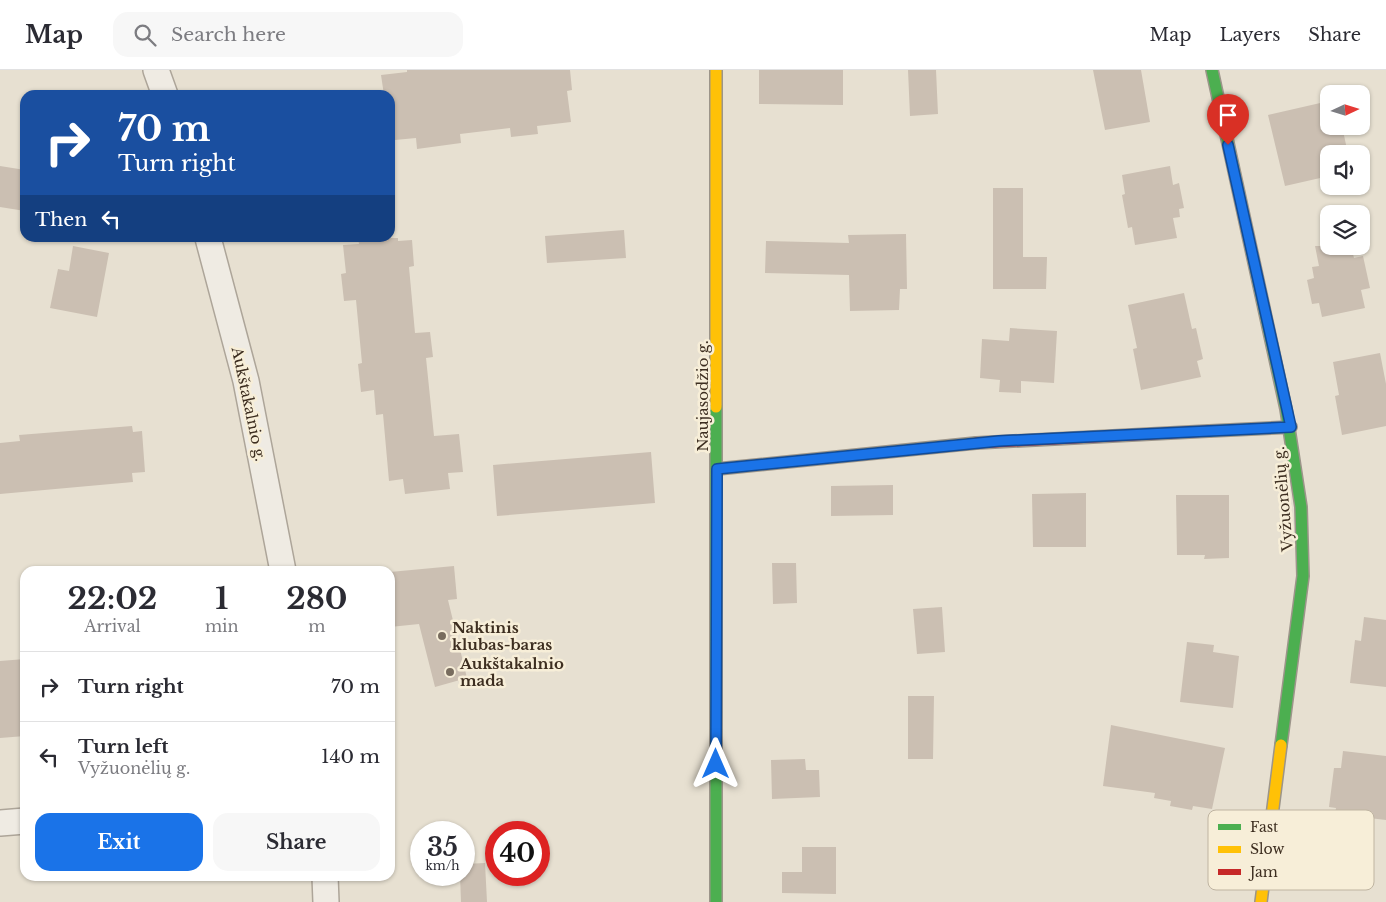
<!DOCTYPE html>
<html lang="en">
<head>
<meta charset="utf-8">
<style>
  :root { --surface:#fff; --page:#f7f7f7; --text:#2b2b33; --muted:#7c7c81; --line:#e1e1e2; --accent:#1a73e8 }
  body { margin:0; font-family:"Libre Baskerville",serif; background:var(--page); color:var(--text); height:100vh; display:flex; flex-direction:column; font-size:19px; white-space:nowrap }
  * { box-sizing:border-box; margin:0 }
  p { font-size:16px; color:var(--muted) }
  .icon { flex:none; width:28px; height:28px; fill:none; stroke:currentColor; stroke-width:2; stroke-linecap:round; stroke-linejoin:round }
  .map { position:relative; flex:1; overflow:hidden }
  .panel { position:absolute; left:20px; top:496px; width:375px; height:315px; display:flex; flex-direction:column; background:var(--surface); border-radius:15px; box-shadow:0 1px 4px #0004 }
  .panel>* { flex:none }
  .banner { position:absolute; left:20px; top:20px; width:375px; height:152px; border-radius:15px; box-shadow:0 1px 4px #0004; background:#1a4fa0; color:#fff; overflow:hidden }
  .needle { width:32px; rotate:86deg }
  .tools { position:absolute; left:1320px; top:15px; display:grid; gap:10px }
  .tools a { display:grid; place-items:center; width:50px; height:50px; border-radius:10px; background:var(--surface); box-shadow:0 1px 4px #0004; font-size:25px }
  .speed { position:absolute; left:410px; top:751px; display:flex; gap:10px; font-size:25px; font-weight:700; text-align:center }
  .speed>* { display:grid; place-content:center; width:65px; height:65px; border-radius:50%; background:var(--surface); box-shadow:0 1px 4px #0004; line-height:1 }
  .speed small { font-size:12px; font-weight:400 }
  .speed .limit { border:8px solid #d22; background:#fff; color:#111 }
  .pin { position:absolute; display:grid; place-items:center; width:42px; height:42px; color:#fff; margin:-51px -21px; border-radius:50% 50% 50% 0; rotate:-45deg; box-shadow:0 0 5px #0007 }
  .pin .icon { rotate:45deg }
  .me { position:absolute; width:55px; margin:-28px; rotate:0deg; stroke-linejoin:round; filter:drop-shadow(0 0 4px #0008) }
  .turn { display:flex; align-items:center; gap:18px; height:105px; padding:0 15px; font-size:22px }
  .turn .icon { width:65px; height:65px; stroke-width:2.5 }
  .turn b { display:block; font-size:35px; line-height:42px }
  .then { display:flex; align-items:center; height:48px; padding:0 15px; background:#0003; gap:10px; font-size:19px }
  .eta { display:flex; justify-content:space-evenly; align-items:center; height:85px; text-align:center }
  .eta b { font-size:30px; font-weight:700; line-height:35px }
  .action { display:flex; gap:10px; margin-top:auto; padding:10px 15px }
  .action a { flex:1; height:58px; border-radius:15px; background:var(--accent); color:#fff; font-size:20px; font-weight:700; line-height:58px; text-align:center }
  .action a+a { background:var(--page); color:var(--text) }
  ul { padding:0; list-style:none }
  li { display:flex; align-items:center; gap:15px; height:70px; padding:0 15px; border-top:1px solid var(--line) }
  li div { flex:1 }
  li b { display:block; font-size:19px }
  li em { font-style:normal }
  header { display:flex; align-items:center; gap:30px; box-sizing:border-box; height:70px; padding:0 25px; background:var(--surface); border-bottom:1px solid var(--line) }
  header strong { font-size:24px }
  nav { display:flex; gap:28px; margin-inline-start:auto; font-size:18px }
  .search { width:350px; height:45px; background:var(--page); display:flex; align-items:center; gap:12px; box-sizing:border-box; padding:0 18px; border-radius:15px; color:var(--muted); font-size:19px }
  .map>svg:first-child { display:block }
  .building { fill:#cbbfb2 }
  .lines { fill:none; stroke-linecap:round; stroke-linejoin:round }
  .street-casing { stroke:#ada599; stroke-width:28 }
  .fast-casing { stroke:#9c958a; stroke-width:14 }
  .slow-casing { stroke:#9c958a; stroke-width:14 }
  .jam-casing { stroke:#9c958a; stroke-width:14 }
  .street { stroke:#efebe3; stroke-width:25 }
  .fast { stroke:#4caf50; stroke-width:11 }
  .slow { stroke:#ffc107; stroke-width:11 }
  .jam { stroke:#c62828; stroke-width:11 }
  .route-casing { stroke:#114b97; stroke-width:12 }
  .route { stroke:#1a73e8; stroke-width:9 }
  .poi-dot { fill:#786c5e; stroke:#f7eed8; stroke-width:2 }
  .labels { text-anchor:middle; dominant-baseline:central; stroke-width:5; stroke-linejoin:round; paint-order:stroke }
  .street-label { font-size:15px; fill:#3d2e20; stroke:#f7eed8 }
  .poi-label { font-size:15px; font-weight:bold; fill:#3d2e20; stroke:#f7eed8; text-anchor:start }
  .key { fill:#f7eed8; stroke:#bfb4a1; stroke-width:1 }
  .key-label { font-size:14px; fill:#3d2e20 }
</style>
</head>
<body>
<header>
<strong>Map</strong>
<div class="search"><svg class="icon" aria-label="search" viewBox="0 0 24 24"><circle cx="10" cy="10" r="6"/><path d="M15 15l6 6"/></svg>Search here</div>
<nav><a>Map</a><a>Layers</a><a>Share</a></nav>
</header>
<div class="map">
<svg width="1386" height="832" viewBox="0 0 1386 832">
  <rect width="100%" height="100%" fill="#e7e0d1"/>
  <path class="building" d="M 407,0 L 570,0 L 572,20 L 567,21 L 571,52 L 537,56 L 538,64 L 511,67 L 510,58 L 460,64 L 461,73 L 417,79 L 416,68 L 395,70 L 390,25 L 384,25 L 381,5 L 407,2 Z
    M 759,0 L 843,0 L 843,35 L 759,34 Z
    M 908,0 L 936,0 L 938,44 L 910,46 Z
    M 1093,0 L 1141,0 L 1150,52 L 1105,60 Z
    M 1329,31 L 1329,56 L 1342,56 L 1348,84 L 1329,84 L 1329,106 L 1285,116 L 1268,45 Z
    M 0,96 L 25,100 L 25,141 L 0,137 Z
    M 1170,96 L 1173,115 L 1179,113 L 1184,138 L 1179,139 L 1180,147 L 1173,148 L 1177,168 L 1135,175 L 1132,157 L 1128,158 L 1122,125 L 1125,124 L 1122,105 Z
    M 993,118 L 1023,118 L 1023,187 L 1047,187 L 1046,219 L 993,219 Z
    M 624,160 L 626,188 L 547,193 L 545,166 Z
    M 906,164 L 907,219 L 900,219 L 899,240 L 850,241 L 849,205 L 765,203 L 766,171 L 849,173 L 848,165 Z
    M 358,168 L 398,168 L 398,171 L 412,170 L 414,196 L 409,197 L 415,263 L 430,262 L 433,287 L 426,288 L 434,366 L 459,364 L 463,402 L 448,403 L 450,419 L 405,424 L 403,409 L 389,411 L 383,344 L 376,345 L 374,320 L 361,322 L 358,294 L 362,293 L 356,230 L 344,231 L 341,204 L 346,203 L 343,175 L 359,174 Z
    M 73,176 L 109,183 L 97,247 L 50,238 L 58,199 L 69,201 Z
    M 1315,176 L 1351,176 L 1354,188 L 1363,186 L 1370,218 L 1361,220 L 1365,238 L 1322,247 L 1319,233 L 1312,234 L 1307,210 L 1314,208 L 1312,197 L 1319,196 Z
    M 1184,223 L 1192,259 L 1196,258 L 1203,289 L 1197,291 L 1201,307 L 1141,320 L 1133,279 L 1137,278 L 1128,235 Z
    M 1010,258 L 1057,261 L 1054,313 L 1021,311 L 1021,323 L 999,322 L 1000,310 L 980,308 L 982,269 L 1009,271 Z
    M 1380,283 L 1386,314 L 1386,356 L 1342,365 L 1335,326 L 1339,325 L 1333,292 Z
    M 132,356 L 133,362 L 142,361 L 145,402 L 132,403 L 133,412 L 0,424 L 0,373 L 20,371 L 19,365 Z
    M 651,382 L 655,433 L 497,446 L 493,395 Z
    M 893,415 L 893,445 L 831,446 L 831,416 Z
    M 1086,423 L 1086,477 L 1033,477 L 1032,424 Z
    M 1176,425 L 1229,425 L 1229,488 L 1204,489 L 1205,485 L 1177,485 Z
    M 772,493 L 796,493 L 797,533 L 773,534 Z
    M 454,496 L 457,529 L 448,530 L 467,608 L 435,617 L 419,554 L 390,557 L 390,502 Z
    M 942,537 L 945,582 L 917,584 L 913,539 Z
    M 1364,547 L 1386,550 L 1386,617 L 1350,613 L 1355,570 L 1361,571 Z
    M 1187,572 L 1214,575 L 1213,582 L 1239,586 L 1233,638 L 1180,632 Z
    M 25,589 L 25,666 L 0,668 L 0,591 Z
    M 908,626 L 934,626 L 933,689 L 908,689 Z
    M 1111,655 L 1225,678 L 1212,739 L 1193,736 L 1192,740 L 1170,736 L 1171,731 L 1154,728 L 1155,723 L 1103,716 Z
    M 1343,681 L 1386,686 L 1386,750 L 1335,744 L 1336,738 L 1329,737 L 1334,698 L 1341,698 Z
    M 805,689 L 806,700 L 819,700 L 820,727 L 772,729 L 771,690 Z
    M 802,777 L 836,777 L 836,824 L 782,823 L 782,802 L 802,802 Z
    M 485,793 L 487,832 L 461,832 L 460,805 L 464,805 L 464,794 Z"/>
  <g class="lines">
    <defs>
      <path id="street" d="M 156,0 L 165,25
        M 208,168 L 246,311 L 283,501
        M 0,753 L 25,751
        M 325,806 L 326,832"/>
      <path id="fast" d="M 1212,0 L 1286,339 L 1301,437 L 1303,506 L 1281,675
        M 716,337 L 716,832
        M 1209,361 L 1291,357"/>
      <path id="slow" d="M 716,0 L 716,337
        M 717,399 L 976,373
        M 1261,832 L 1281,675"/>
      <path id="jam" d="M 976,373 L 1209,361"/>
    </defs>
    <use href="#street" class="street-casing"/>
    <use href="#fast" class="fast-casing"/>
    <use href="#slow" class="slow-casing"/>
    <use href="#jam" class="jam-casing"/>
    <use href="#street" class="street"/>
    <use href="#fast" class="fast"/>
    <use href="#slow" class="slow"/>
    <use href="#jam" class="jam"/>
  </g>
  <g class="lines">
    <defs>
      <path id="route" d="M 716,694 L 717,399 L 999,371 L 1291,357 L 1228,75"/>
    </defs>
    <use href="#route" class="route-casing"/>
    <use href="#route" class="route"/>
  </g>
  <g class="poi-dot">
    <circle cx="442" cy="566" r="5"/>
    <circle cx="450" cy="602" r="5"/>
  </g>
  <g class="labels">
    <g class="street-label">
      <text transform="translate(702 326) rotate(-90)">Naujasodžio g.</text>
      <text transform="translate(249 334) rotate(78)">Aukštakalnio g.</text>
      <text transform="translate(1283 429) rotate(-95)">Vyžuonėlių g.</text>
    </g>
    <g class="poi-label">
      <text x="452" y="557">Naktinis<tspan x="452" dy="17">klubas-baras</tspan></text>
      <text x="460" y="593">Aukštakalnio<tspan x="460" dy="17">mada</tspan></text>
    </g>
  </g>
  <rect x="1208" y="740" width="166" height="80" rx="8" class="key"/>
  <rect x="1218" y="754" width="23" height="6" fill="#4caf50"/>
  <rect x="1218" y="776" width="23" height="7" fill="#ffc107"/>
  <rect x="1218" y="799" width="23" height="6" fill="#c62828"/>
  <g class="key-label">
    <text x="1250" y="762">Fast</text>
    <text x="1250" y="784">Slow</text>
    <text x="1250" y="807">Jam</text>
  </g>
</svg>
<div class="tools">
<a><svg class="needle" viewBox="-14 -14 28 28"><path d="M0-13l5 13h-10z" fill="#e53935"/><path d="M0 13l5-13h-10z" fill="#7c7c81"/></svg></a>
<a><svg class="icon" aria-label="sound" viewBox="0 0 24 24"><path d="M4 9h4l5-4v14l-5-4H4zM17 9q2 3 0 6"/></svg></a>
<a><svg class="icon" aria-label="layers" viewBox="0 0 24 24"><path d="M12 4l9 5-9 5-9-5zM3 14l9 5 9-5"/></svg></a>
</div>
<div class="speed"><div>35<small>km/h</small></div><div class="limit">40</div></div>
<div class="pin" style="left:1228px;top:75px;background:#d93025"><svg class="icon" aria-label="arrive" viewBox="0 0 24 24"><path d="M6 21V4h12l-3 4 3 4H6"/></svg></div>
<svg class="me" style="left:716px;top:694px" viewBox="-20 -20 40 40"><path d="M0-17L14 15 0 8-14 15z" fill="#1a73e8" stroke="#fff" stroke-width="4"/></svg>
<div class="banner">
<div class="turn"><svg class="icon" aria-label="right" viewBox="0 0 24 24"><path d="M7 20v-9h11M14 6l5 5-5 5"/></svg><div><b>70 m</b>Turn right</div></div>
<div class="then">Then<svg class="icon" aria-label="left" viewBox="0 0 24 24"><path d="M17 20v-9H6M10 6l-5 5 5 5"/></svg></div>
</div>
<section class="panel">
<div class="eta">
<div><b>22:02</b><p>Arrival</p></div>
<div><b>1</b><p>min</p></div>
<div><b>280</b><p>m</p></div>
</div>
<ul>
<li><svg class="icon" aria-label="right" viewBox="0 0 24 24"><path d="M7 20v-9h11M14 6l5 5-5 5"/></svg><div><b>Turn right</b></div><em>70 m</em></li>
<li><svg class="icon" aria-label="left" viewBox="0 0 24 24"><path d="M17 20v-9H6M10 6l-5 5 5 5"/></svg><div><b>Turn left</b><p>Vyžuonėlių g.</p></div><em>140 m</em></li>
</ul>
<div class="action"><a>Exit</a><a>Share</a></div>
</section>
</div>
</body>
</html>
